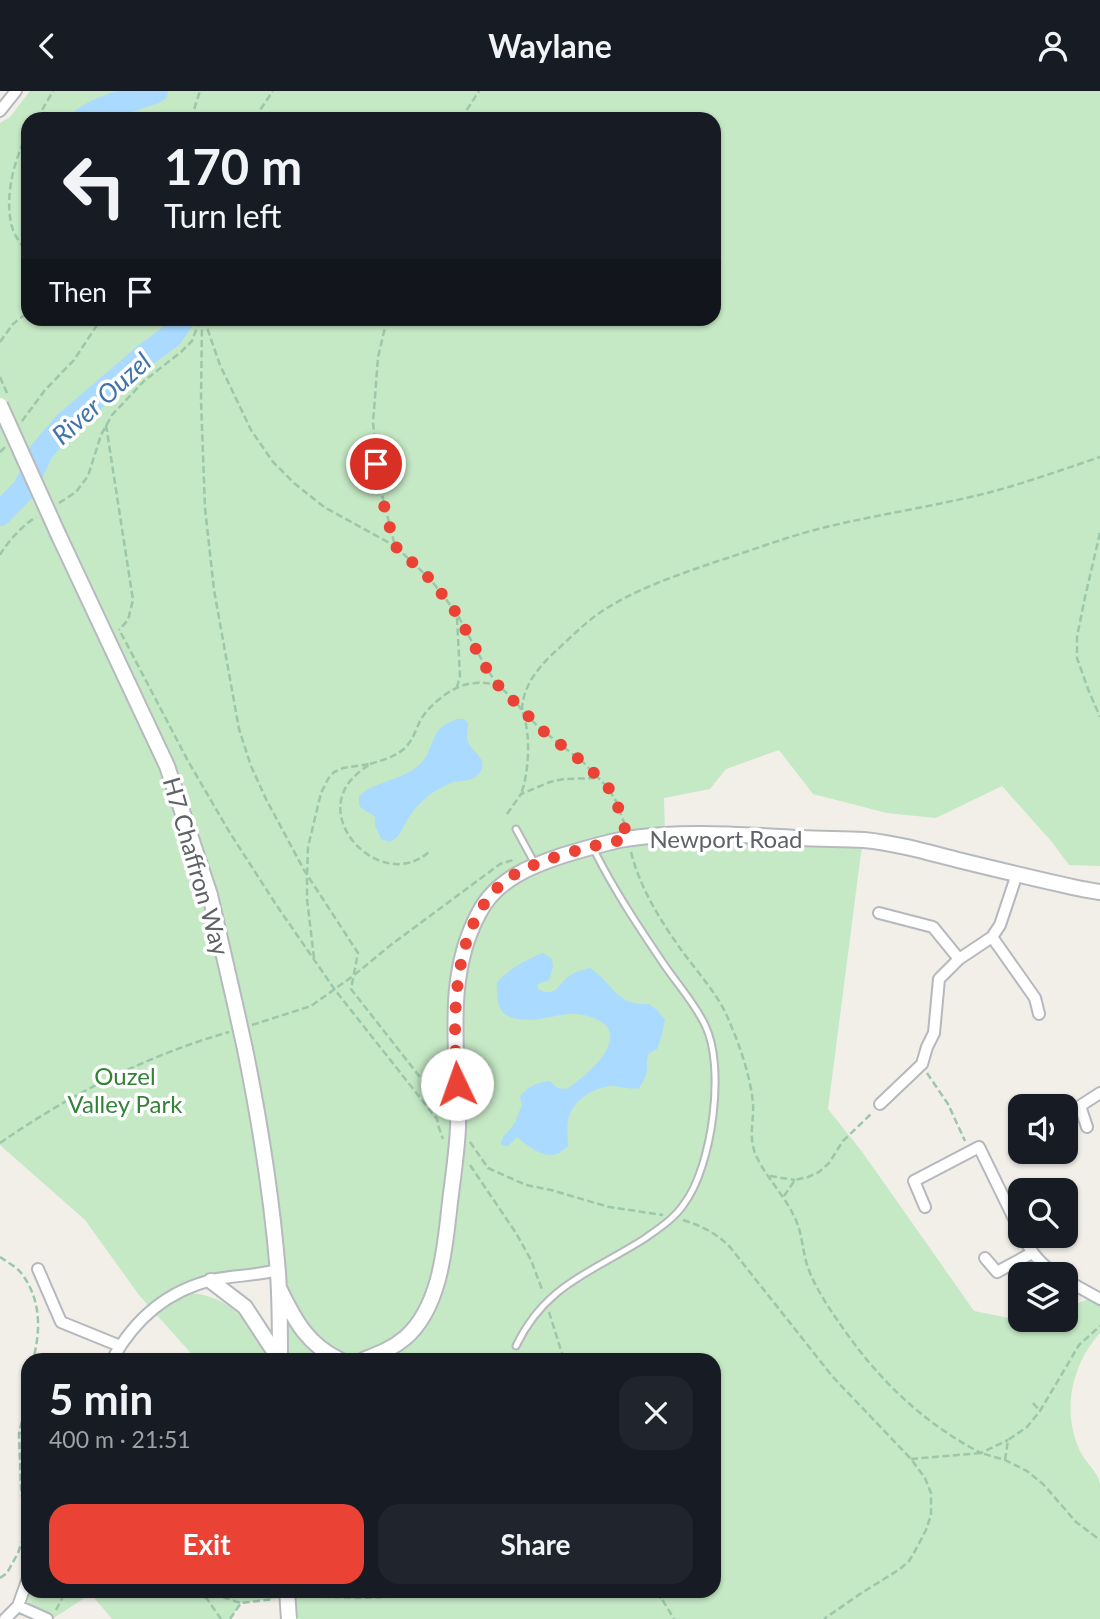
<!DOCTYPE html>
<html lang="en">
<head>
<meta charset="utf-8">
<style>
  :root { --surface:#171b24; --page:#20242c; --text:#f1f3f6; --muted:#9ea1a6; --accent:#ea4335 }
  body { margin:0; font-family:Lato,sans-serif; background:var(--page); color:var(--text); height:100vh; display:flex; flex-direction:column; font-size:26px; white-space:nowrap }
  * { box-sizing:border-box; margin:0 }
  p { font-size:23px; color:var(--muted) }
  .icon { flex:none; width:38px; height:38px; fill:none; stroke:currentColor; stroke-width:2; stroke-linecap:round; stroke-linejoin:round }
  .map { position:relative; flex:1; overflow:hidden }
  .sheet { position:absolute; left:21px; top:1262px; width:700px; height:245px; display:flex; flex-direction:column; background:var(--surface); border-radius:21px; box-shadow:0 2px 5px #0004 }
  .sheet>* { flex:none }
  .banner { position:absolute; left:21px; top:21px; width:700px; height:214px; border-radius:21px; box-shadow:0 2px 5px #0004; background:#171b24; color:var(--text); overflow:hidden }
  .buttons { position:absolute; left:1008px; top:1003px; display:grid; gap:14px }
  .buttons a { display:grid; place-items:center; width:70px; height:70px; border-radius:14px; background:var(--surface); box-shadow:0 2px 5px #0004; font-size:35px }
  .pin { position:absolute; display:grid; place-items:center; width:60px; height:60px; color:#fff; margin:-30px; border:4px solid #fff; border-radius:50%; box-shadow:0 2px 7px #0007 }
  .me { position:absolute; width:77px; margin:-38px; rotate:357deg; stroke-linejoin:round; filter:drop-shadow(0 0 5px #0008) }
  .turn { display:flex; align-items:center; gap:24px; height:147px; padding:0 28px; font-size:32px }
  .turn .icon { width:91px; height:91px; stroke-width:2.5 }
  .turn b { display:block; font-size:49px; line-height:60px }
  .then { display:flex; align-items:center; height:66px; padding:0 28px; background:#0003; gap:14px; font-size:26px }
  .round { display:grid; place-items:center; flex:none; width:74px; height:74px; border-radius:21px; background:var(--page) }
  .summary { display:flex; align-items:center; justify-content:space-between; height:119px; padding:0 28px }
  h1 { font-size:42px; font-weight:700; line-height:52px }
  .button { display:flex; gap:14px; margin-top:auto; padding:14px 28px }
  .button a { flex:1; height:80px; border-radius:21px; background:var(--accent); color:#fff; font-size:28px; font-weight:700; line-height:80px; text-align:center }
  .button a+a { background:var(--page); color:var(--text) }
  header { display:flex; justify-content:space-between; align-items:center; height:91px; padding:0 28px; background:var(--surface); font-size:32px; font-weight:700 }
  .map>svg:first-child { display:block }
  .green { fill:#c5e8c5; fill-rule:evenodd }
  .water { fill:#aadaff }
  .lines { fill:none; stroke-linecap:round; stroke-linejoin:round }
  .river { stroke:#aadaff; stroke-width:24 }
  .lane-casing { stroke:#b5b8bc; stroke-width:9 }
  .street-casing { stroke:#b5b8bc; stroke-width:14 }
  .secondary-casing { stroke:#b6babf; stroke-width:18 }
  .path { stroke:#9cc7a9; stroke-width:2.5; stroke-dasharray:7 3.5; stroke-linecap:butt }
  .lane { stroke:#fff; stroke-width:5 }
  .street { stroke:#fff; stroke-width:10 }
  .secondary { stroke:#fff; stroke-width:14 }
  .secondary-bridge-casing { stroke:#b6babf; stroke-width:18; stroke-linecap:butt }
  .path-bridge { stroke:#9cc7a9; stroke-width:2.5; stroke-dasharray:7 3.5; stroke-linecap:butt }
  .secondary-bridge { stroke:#fff; stroke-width:14 }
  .route { stroke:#ea4335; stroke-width:12; stroke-dasharray:0 21.6 }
  .labels { text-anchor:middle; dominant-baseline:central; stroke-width:7; stroke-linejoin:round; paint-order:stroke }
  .street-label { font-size:24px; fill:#5f6368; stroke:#fff }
  .park-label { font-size:24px; fill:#348238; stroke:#fff }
  .water-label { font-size:26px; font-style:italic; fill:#4174aa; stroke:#fff }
</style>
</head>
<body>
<header><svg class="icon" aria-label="back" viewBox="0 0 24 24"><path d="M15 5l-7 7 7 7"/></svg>Waylane<svg class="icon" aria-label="person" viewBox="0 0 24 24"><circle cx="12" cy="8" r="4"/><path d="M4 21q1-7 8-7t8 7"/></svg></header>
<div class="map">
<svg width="1100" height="1528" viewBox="0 0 1100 1528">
  <rect width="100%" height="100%" fill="#f1efe8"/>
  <path class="green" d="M 30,0 L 1100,0 L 1100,775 L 1069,774 L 1052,751 L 1002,695 L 936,727 L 887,722 L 813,703 L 779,659 L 726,678 L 710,698 L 664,707 L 665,744 L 865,749 L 861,762 L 828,1018 L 863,1062 L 974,1220 L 1019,1229 L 1066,1228 L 1066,1217 L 1094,1206 L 1100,1208 L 1100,1242 C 1071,1274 1061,1322 1081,1362 C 1086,1372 1099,1382 1100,1394 C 1100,1408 1100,1423 1100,1437 C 1100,1467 1100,1498 1100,1528 L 289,1528 L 287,1506 L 241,1512 L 230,1528 L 112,1528 L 91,1503 L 52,1528 L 18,1515 L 28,1500 L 714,1500 L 714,1269 L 280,1269 L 277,1180 L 179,1202 C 188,1202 198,1202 207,1205 C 242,1215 252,1241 272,1269 L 197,1269 L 139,1204 L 85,1129 L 0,1054 L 0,32 L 10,26 ZM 28,28 L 714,28 L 714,228 L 28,228 Z"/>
  <path class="water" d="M 457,628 L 464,628 L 468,632 C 468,637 467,643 467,648 C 470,661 489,666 480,681 C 474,692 461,688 451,692 C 444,695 434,700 428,705 C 421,711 414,718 409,726 C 402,737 402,744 390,751 L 381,748 L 375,734 L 375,726 C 369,721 363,720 359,714 L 359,705 C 377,689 401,690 419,674 C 430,665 430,651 438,640 C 443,634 450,631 457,628 Z
    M 543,862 L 552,868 L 553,876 L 549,889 L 538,893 L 538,898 C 555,907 557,895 568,886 C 574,881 582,879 590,877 C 615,894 616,915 649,913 L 658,920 L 665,929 L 662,944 L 657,958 L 649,962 C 646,969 647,970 647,977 C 647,985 643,991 639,997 C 629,999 622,995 612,995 C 594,996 574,1008 569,1026 C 566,1034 568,1046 568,1055 C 565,1057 562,1060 559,1062 C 544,1069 528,1055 517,1046 L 508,1055 L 501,1054 C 502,1042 509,1042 514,1033 C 518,1026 518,1021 522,1015 L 520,1005 C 529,995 536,992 550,990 L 557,997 L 567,998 C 582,987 611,965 610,945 C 610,937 605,932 598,929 C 567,913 548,933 519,928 C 515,927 511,927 508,925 C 496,919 497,902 497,891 C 511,877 525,869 543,862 Z"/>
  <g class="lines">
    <path class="river" d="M 84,28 C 105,13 132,10 156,0
      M 0,423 L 25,397 L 41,361 L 66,332 L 143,266 L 171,245 L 180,232 L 182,228"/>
    <defs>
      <path id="lane" d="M 516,738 L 535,773
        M 516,1255 C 545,1194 592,1181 644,1148 C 658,1138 674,1128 684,1113 C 712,1076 726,976 705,934 C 694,911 677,893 663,872 C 638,835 614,799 594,759"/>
      <path id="street" d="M 0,20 L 16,0
        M 879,822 L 933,836 L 959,868
        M 992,846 L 1035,907 L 1039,923
        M 880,1013 L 922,973 L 927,956 L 934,942 L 939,888 L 959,868 L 992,846 L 1000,834 L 1017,783
        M 1087,1036 L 1080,1015 L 1100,1002
        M 925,1116 L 914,1090 L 979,1056 L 1020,1140
        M 1022,1144 C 1031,1161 1040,1173 1056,1183
        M 985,1167 L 997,1181 L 1032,1162
        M 38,1178 L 61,1231 L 120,1255
        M 1066,1189 L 1100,1208
        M 112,1269 C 134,1229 167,1200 212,1189 C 234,1184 256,1185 277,1179
        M 18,1515 L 47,1528
        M 5,1528 L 18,1515 L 28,1487"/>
      <path id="secondary" d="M 59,445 L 167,675 L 210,804 L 235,913
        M 245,958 C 260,1032 272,1107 278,1182 C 280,1211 280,1240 280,1269
        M 211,1190 L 245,1216 L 279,1268
        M 280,1199 C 295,1230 308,1254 340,1269
        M 363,1269 C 378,1263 392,1258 405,1247 C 441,1216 445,1155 450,1111 C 453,1086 457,1061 458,1036 C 459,965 443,888 479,822 C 496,789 530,775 564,764 C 584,758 604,752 625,748 C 683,739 743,744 800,747 C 821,748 843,748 864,749 C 895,752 927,761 958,769 C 999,779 1040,789 1082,798 L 1100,801"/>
    </defs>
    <use href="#lane" class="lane-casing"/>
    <use href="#street" class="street-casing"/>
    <use href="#secondary" class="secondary-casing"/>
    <path class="path" d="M 37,28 L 53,0
      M 191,28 L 200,0
      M 256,28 L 260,19 L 273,0
      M 461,28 L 479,0
      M 28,42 C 14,68 3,109 13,139 C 16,147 22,155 28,162
      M 202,228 L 201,310 L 205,417 L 214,499 L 239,638 L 251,675 L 266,708 L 304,779 L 358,862 L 351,898 L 445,1018
      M 204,228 L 220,274 L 251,339 L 273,371 L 294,392 L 324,416 L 395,455
      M 387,228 L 378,266 L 373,332 L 380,396 L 395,455 L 430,488 L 445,507 L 457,523 L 485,575 L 497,593
      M 0,251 L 13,233 L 28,221
      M 22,330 L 45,299 L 74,269 L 101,228
      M 106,334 L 133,509 L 128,529 L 119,539
      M 0,361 L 5,356
      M 59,412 L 76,401 L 88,385 L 101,344 L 112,324 L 144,290 L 181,261 L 192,250 L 200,228
      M 1100,442 L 1085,506 L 1077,546 L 1077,567 L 1088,598 L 1100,626
      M 0,464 C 8,450 22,435 36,426
      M 457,527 L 460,585 L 457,596
      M 121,542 L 188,670 L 230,742 L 277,815 L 335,899 L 437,1028 L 439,1037 L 443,1048
      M 370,673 C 383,669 395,666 405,657 C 413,649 416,638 421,628 C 432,611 455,593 475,592 C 482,591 490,593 497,593 C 505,601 519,612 523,622 C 531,644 529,682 521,703
      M 507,723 L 521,703 L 550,691 L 564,688 L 599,687
      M 625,734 L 616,710 L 608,697 L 584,672 L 542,639 L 522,620 C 522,595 540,574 558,558 C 574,543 589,528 607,517 C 641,496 678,484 715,471 C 750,460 786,446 822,437 C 875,424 930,416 983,403 C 1023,393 1061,379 1100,366
      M 631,761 C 640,798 663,834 685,864 C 700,884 717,903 727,925 C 739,952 750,983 753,1012 C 754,1026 750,1041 753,1055 C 757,1076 783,1102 793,1123 C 802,1139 802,1157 807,1174 C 814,1194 826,1213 838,1230 C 875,1285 921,1331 981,1362 L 1008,1349
      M 314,867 L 307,808 L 307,785 L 308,756 L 321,702 L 328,688 L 334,681 L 343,677 L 370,673 C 360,680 349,688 344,700 C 324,743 389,800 431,759
      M 252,934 L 311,915 L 353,885 L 392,853 L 500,773 L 516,768
      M 927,982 L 948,1013 L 965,1050
      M 470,1051 L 488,1077 L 526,1094 L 551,1099 L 609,1116 L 663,1124
      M 0,1052 C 69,1004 148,964 229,941
      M 470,1074 L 516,1142 L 531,1169 L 543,1201
      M 770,1085 L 795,1089
      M 784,1105 L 795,1089 L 808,1086 L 819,1081 L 829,1072 L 843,1050 L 873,1021
      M 683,1129 C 702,1135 716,1142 730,1156 L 832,1285 L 911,1368 L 925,1387 L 931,1402 L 931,1424 L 926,1439 L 915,1460 L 909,1470 L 900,1478 L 860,1503 L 824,1528
      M 0,1166 C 7,1171 17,1176 22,1183 C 41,1209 41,1239 33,1269
      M 549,1221 L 564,1269
      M 1033,1312 L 1040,1320
      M 19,1342 L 28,1342
      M 911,1368 L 981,1362 L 1005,1369 L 1027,1380 L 1044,1394 L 1076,1431 L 1100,1449
      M 1005,1369 L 1008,1349 L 1027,1336 L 1040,1320 L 1079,1254 L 1100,1235
      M 0,1487 L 7,1482 L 18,1462 L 24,1445 L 24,1422 L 21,1397 L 19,1342 L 24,1322 L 26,1294 L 28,1286
      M 196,1500 L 207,1508 L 221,1528
      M 203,1500 L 241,1512
      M 647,1500 L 661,1507
      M 657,1500 L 674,1528
      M 302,1505 L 358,1507 L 387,1506 L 435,1500
      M 56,1519 L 66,1500
      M 230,1528 L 241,1512 L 274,1508"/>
    <use href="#lane" class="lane"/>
    <use href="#street" class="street"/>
    <use href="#secondary" class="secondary"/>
    <defs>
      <path id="secondary-bridge" d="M 0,314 L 59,445
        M 235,913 L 245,958
        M 287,1500 L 289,1528"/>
    </defs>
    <use href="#secondary-bridge" class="secondary-bridge-casing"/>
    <path class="path-bridge" d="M 0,286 L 7,302"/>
    <use href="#secondary-bridge" class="secondary-bridge"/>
  </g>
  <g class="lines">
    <path class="route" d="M 376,373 L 385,419 L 395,455 L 430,488 L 445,507 L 457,523 L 485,575 L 497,593 L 542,639 L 584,672 L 608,696 L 616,710 L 624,734 L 627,748 C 594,754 531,769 505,790 C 450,835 453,929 457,993"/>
  </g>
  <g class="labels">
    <g class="street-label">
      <text x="726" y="747">Newport Road</text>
      <text transform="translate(197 775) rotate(74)">H7 Chaffron Way</text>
    </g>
    <g class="park-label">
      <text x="125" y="984">Ouzel<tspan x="125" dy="28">Valley Park</tspan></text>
    </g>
    <g class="water-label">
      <text transform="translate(101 307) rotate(-42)">River Ouzel</text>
    </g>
  </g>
</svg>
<div class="buttons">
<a><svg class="icon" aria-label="sound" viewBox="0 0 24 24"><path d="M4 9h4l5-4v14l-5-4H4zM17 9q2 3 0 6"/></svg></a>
<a><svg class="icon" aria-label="search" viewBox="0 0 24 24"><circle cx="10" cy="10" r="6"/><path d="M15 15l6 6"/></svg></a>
<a><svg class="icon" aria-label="layers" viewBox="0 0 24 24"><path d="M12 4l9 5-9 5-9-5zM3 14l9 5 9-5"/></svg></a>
</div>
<div class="pin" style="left:376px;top:373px;background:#d93025"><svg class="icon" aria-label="arrive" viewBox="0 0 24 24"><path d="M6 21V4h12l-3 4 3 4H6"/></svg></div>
<svg class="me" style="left:457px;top:993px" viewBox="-20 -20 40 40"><circle r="19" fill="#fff"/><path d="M0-13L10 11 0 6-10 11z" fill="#ea4335"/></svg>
<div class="banner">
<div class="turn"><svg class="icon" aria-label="left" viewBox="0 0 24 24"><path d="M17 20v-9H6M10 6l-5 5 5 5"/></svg><div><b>170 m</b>Turn left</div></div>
<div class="then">Then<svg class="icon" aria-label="arrive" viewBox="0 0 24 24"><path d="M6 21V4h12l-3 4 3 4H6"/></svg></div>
</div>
<section class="sheet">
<div class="summary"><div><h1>5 min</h1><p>400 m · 21:51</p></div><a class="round"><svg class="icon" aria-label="close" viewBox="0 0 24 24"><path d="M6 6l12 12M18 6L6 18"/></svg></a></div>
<div class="button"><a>Exit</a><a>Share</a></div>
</section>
</div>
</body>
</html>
